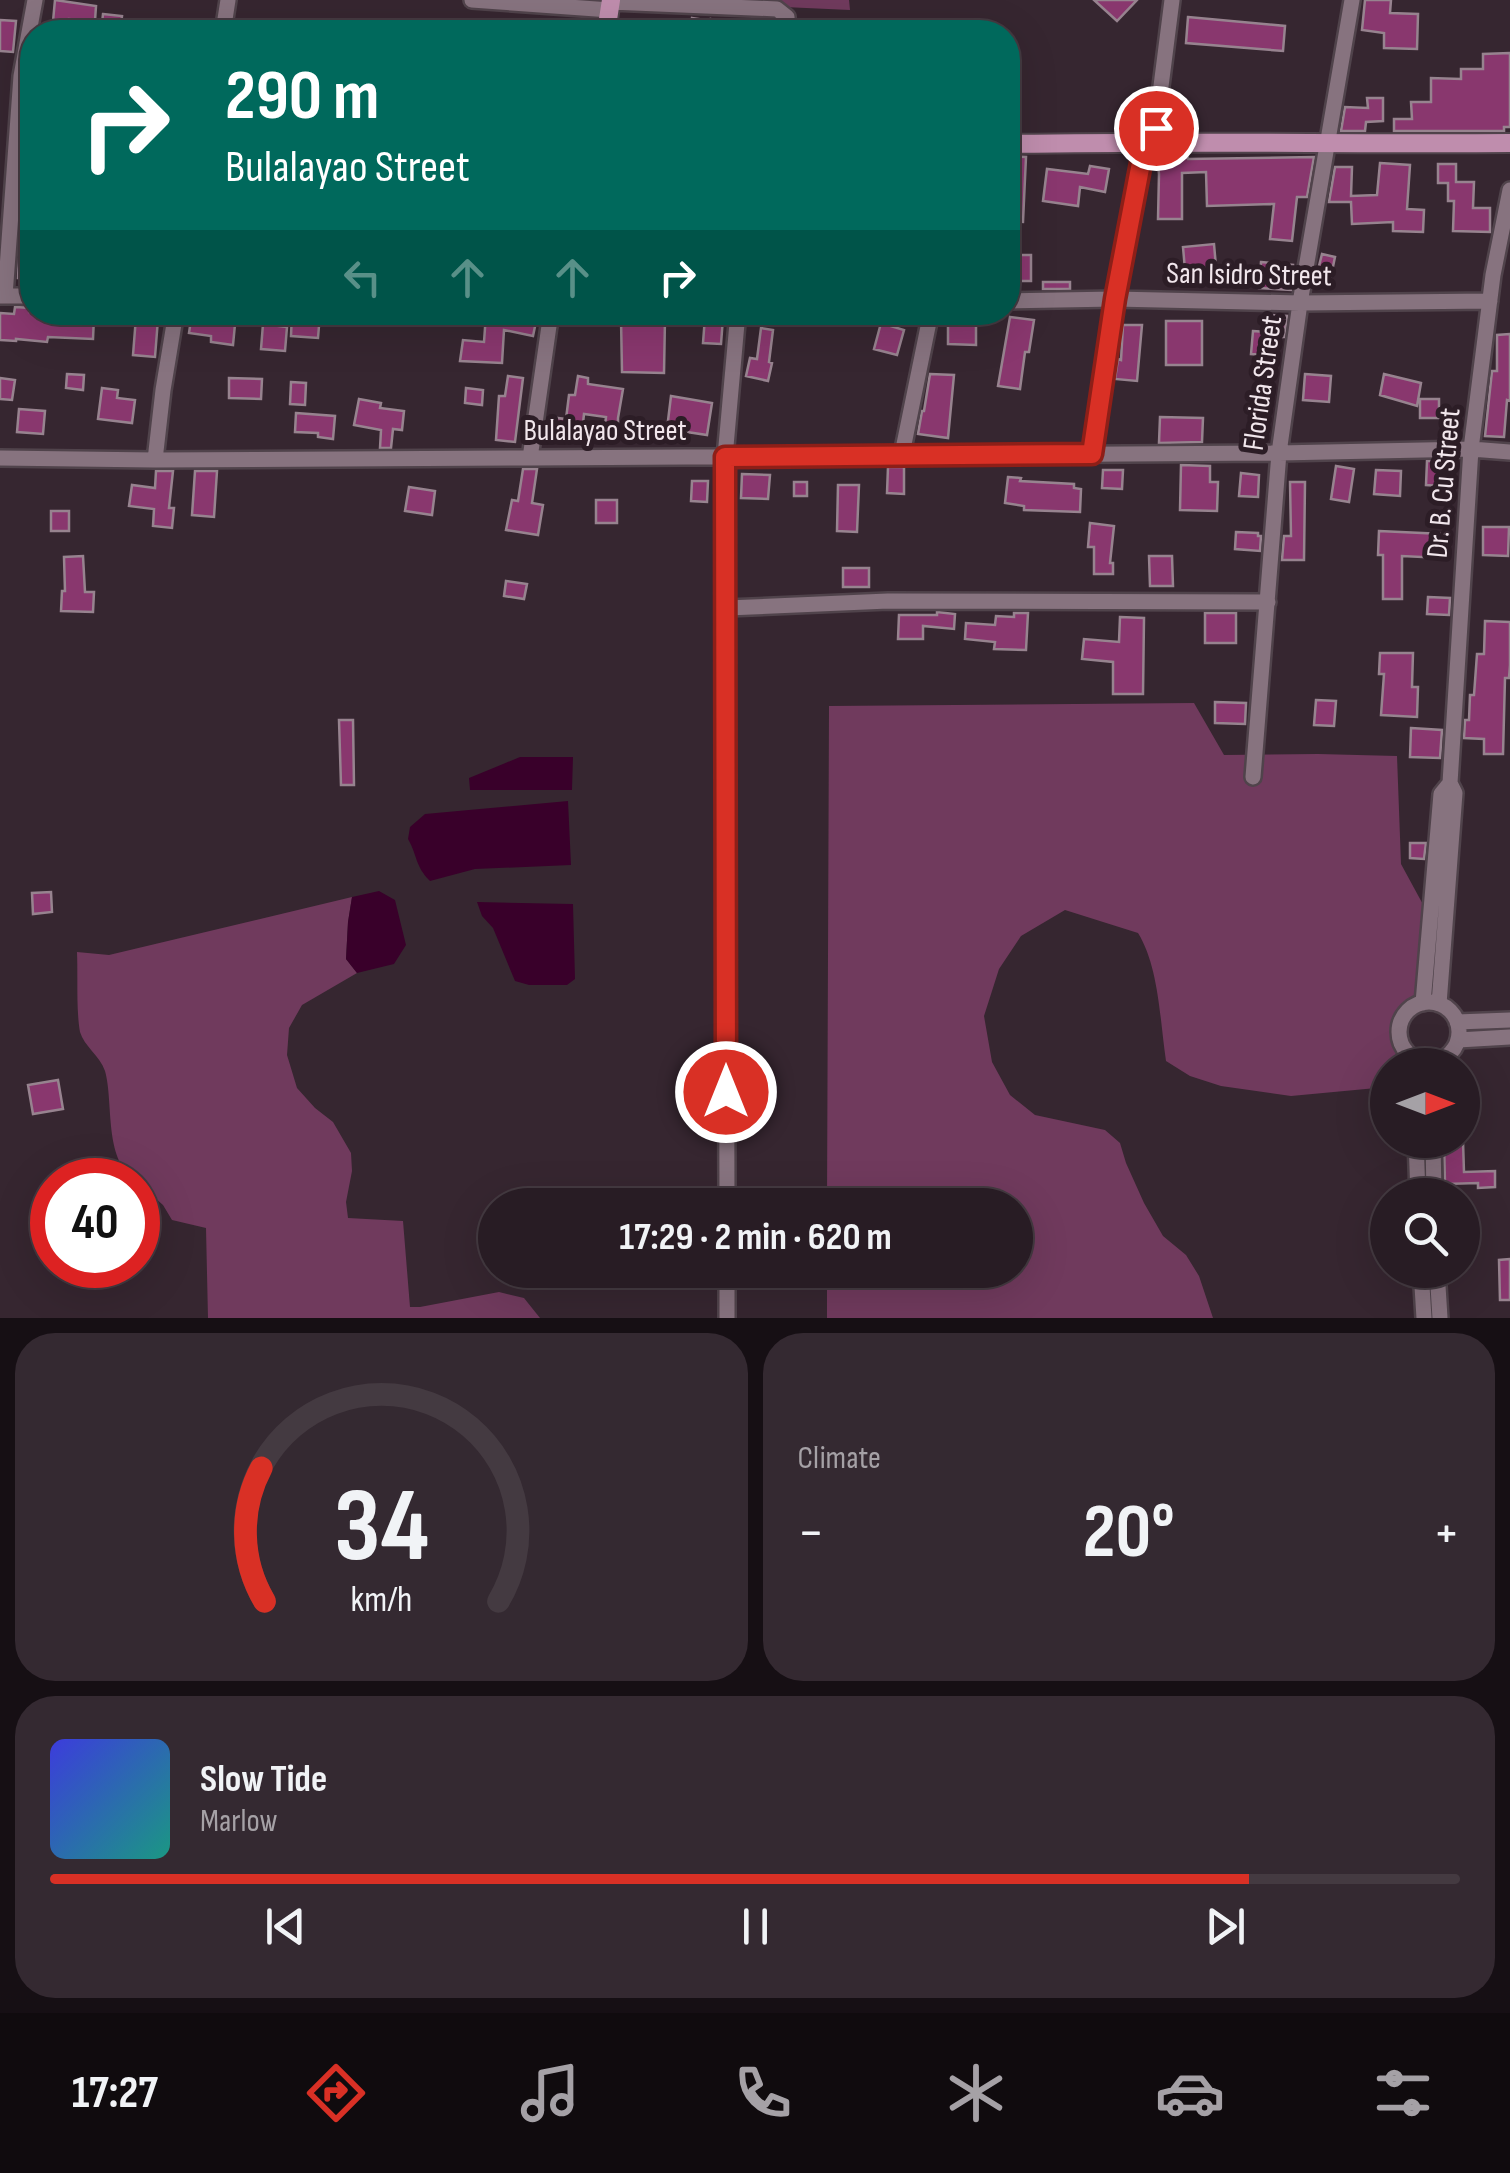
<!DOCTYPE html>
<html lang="en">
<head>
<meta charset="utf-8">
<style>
	:root { --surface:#281c24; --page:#342931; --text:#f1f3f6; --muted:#a5a1a6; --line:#443a41; --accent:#d93025 }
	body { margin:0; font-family:"Sofia Sans Condensed",sans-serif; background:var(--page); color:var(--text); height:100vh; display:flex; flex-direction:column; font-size:38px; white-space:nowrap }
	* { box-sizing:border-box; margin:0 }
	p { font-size:32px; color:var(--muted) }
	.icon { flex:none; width:55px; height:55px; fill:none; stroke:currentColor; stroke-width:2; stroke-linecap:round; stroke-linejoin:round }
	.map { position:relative; height:1318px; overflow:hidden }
	.sheet { display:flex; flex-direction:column; gap:15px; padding:15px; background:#160f14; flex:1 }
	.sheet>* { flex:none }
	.hud { position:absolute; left:20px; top:20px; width:1000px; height:305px; border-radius:40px; box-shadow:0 10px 40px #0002,0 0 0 2px var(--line); background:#00695c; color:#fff; overflow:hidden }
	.needle { width:65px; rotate:90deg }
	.controls { position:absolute; left:1370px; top:1048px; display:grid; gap:20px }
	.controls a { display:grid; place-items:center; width:110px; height:110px; border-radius:50%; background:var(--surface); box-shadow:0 10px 40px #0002,0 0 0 2px var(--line); font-size:50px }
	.speed { position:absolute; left:30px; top:1158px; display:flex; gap:20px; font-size:50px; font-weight:700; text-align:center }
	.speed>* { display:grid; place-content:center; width:130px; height:130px; border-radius:50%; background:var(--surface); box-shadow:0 10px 40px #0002,0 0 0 2px var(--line); line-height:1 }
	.speed .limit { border:15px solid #d22; background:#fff; color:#111 }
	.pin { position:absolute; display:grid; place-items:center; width:85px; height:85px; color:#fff; margin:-42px; border:5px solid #fff; border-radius:50%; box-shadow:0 2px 10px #0007 }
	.me { position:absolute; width:110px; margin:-55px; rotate:0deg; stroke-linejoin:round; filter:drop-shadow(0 0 8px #0008) }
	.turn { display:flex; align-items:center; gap:35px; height:210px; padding:0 40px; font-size:45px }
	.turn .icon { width:130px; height:130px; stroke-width:2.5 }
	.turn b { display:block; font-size:70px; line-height:85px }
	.lanes { display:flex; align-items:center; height:95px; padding:0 40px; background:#0003; justify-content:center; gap:50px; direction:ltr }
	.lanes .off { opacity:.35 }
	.big { font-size:75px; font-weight:700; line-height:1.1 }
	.sheet .card { flex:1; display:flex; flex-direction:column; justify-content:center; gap:15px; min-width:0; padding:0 35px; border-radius:40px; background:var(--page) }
	.sheet .dial { align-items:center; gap:0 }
	.dial svg { height:260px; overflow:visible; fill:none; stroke:var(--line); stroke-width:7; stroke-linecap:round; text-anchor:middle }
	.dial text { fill:var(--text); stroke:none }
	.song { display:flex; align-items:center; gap:30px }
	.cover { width:120px; height:120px; border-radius:15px; background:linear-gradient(135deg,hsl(240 70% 55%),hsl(170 70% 35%)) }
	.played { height:10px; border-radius:5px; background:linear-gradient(90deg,var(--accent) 85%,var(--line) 85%) }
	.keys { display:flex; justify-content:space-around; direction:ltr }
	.heat { display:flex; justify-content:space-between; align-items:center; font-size:55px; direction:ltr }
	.sheet .tiles { flex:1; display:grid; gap:15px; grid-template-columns:1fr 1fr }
	.card:last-child { grid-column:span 2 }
	.trip { position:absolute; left:478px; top:1188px; width:555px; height:100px; border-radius:50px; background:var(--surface); box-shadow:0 10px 40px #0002,0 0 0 2px var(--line); font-weight:700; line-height:100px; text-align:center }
	.tabs { display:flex; height:160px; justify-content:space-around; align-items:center; background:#100b0e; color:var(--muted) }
	.tabs .icon { width:70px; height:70px }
	.tabs .on { color:var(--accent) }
	.tabs b { font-size:45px; color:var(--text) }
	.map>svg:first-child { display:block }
</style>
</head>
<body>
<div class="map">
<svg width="1510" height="1318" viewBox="0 0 1510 1318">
	<rect width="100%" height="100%" fill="#362630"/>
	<!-- green -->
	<path fill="#703a5d" d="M628,0H849L850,10Z
		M1194,703L1224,755L1318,754L1397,756L1401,864L1426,910L1416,1005C1389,1023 1395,1055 1427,1063L1425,1065H1388L1387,1087L1291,1096L1221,1086L1190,1076L1166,1061C1160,1021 1159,967 1138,933L1065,910L1021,936L999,969L984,1016L992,1062L1010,1095L1035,1115L1105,1130L1120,1143L1126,1163L1144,1203L1163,1236L1186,1255L1199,1276L1213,1318H827V1270H1015V1205H827L829,706Z
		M352,897L348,922L346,959L357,973L302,1005L289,1028L287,1055L297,1088L315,1108L333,1122L351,1153L352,1171L346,1202L348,1218L403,1221L410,1307H420L499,1292L524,1298L540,1318H208L206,1228L172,1220L163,1205L138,1183V1180C103,1165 114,1102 105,1071C100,1056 84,1046 80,1032C76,1010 78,976 77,952L109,955Z"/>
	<!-- water -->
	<path fill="#39002a" d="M520,757H573L572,790H470L469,778Z
		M568,801L571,865L475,869L430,881C415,866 418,857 408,839L410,827L425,814Z
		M379,891L395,900L406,945L394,964L357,973L346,959L348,922L352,897Z
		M477,902L573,904L575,979L567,985H529L515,981L493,928L482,916Z"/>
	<!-- building -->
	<path fill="#89376e" stroke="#97838f" stroke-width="2.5" d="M55,0L96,6L95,21L69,19L68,32H52Z
		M1094,0H1137L1117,21Z
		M1365,0H1391L1390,13L1418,14L1417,49L1384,48V33L1362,30Z
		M103,14L122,16L120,32H101Z
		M1188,17L1285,26L1283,51L1186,43Z
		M692,18L711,21V19L741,26L740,32H690Z
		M0,20L16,21L13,52L0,51Z
		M1510,53V127H1504V131H1394V119H1412L1411,102H1431V78L1461,79V69H1483V54Z
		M1367,98H1383V121L1366,122L1365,131H1341L1345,107L1368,108Z
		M1157,155H1187L1188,159L1314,157L1307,197H1297L1292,241L1270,239L1274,204L1207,206L1206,172L1182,173V219H1158L1159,174Z
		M1008,156L1026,157L1023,222L1008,221Z
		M1380,163L1410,165L1407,209L1424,210L1423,232L1393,231V222L1352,224L1351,202H1329L1335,167H1352L1351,196L1377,195Z
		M1438,164H1456V182H1474L1473,208H1490V232L1453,231L1454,201H1448V183H1438Z
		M1090,166L1109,169L1105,192L1080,187L1078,206L1043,201L1047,169L1088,174Z
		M1214,244L1217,278L1186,281L1183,247Z
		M1322,254L1335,257L1330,281L1316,278Z
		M1009,255H1031V281H1009Z
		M19,259H32V278H18Z
		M1261,262L1293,265L1291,290L1259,288Z
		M1043,282H1070V289H1043Z
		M15,307L31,308L30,312H71V315L94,317L93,339L48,337L47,342L16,339V341L0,340V313L14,314Z
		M214,312L236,314L233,345L211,342V336L189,333L192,313L214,316Z
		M292,312L320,314L318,338L291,336Z
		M486,314L525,316L526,314L537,317L533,336L504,330L502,363L460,361L463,340L484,342Z
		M948,315L976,316V345L948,344Z
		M1270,315L1287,316L1284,337H1270Z
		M136,317L158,319L155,357L133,355Z
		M705,317L723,318L721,344L703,343Z
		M1010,317L1034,320L1029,352H1025L1020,389L998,386Z
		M621,319H665L664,373L622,372Z
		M1166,321H1202V365H1166Z
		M881,323L904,330L897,355L874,349Z
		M263,324L287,327L285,351L261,349Z
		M1123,325H1142L1137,381L1115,379L1118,359L1121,360Z
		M761,328L773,330L769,362L772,363L768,381L746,376L750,358L757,359Z
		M1253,331L1266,332L1264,355L1251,354Z
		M1510,334V401L1507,400L1504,437L1485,436L1492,371H1497V335Z
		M67,374L84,375L83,390L66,388Z
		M930,374L954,375L948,438L918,434L922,411H924Z
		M1305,374L1331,376L1329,402L1303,400Z
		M1384,374L1421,383L1417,406L1380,395Z
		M508,376L523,378L515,442L496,440L499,396H505Z
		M578,376L588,378V384L623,389L618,418V435L604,434L606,417L584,414L581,441L546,437L549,417L566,419L569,395H575Z
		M0,378L15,380L12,400L0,399Z
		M229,378L262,379L261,399L229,398Z
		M291,382L306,383L305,405L290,404Z
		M102,388L118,390L117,398L135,400L132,423L98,419Z
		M466,388L483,390L482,405L465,403Z
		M671,396L712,403L707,435L667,429Z
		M359,399L381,403L380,408L404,411L402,430L393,429L391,448H380L381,430L354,425Z
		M1420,399H1439V418H1420Z
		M19,409L45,411L43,434L17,432Z
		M296,413L335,416L333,439L318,437V433L295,432Z
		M1160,417L1203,418L1202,442L1159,443Z
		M1427,461H1442L1441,486L1426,485Z
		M1181,465L1210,466V482H1218L1217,511L1180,510Z
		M1336,466L1354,469L1349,502L1331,499Z
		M888,467H904V494L887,493Z
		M523,469H537L532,503L543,505L538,535L506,530L512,500L518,501Z
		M1103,470H1123L1122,489L1102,488Z
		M1376,470L1401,471L1400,496L1374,494Z
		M156,471H173L169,508H174L172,528L153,526L154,509L129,506L132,485L155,488Z
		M195,471H217L214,517L192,515Z
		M1241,473L1259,475L1258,497L1239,496Z
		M742,474L770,475L768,499L741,498Z
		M1008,477L1021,478L1020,481L1074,484V488L1081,489L1080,512L1024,510V506L1005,503Z
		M692,481H708L707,502L691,501Z
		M794,482H807V496H794Z
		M1290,482H1305L1304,560H1282L1284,536H1291Z
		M838,485H859L857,532L837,531Z
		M409,487L435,491L432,515L405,511Z
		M596,500H617V523H596Z
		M51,511H69V531H51Z
		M1090,523L1114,526L1110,563H1113V574H1094V547H1088Z
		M1483,527H1509L1508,556L1483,555Z
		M1379,531L1443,534L1442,558L1402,556V599H1383V555H1378Z
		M1236,532L1258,533V536H1261L1260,551L1235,549Z
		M83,556L85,592H94L93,612L61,611L62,591H65L64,557Z
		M1149,556H1172L1173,586H1150Z
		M843,568H869V587H843Z
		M506,581L527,584L524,599L504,596Z
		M1428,597L1450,598L1449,615L1427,614Z
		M937,612L955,614L954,629L923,626V639H898L899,615H937Z
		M1014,613H1028L1026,650L994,649L995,642L965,639L966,623L995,625L996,616L1014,617Z
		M1205,613H1236V643H1205Z
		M1120,617L1144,618L1143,694H1113V662L1082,659L1084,639L1119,642Z
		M1485,621L1510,622V665L1509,678H1505L1503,754H1484V739L1464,738L1465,720H1469L1470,695H1474L1477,654H1484Z
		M1380,653H1413L1412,687H1418L1417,717L1381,715L1384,674H1379Z
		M1316,700L1336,701L1334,726L1314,725Z
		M1215,702L1246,703L1245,724L1215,723Z
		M339,720H353L354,785H341Z
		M1411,728L1442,730L1440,758L1410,757Z
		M1410,843H1426L1424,859L1410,858Z
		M51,892L52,912L33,914L32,893Z
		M58,1080L63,1109L33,1114L28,1085Z
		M1444,1141H1463L1464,1172L1495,1171V1187L1478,1188V1183L1445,1184Z
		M1510,1259V1300H1500L1499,1260Z"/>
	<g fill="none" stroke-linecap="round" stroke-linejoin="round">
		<defs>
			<path id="minor" d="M472,0L610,10
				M611,2L777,9L787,17L788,32
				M223,32L228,0
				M1154,141L1172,0
				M0,296H32
				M5,296L21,76L35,0
				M1008,301L1115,299L1300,303L1490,301
				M902,454L931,312
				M1093,454L1115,299L1145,142
				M0,458L155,460L530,458L1279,453L1471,449L1510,452
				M530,458L551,312
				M155,460L163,390L176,312
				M727,608L888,601L1268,602
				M1253,777L1279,453L1300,303L1352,0
				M1399 1032a30 30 0 1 1 60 0a30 30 0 1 1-60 0Z
				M1423,1003L1441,794L1450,783
				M1439,1004L1455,793L1450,783L1471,449L1493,275L1510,190
				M1457,1022L1510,1020
				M1458,1040L1510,1037
				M1416,1140L1418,1195
				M1433,1140L1434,1195
				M727,1205L725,457L738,312
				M727,1270V1318
				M1421,1270L1424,1318
				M1437,1270L1440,1318"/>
			<path id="major" d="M606,32L611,0
				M1008,144C1175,141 1342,144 1510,143"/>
		</defs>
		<!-- minor casing -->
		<use href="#minor" stroke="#50434b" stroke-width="20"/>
		<!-- major casing -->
		<use href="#major" stroke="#50434b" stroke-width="22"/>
		<!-- minor -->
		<use href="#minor" stroke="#87737f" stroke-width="15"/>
		<!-- major -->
		<use href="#major" stroke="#bf8dad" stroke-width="18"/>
	</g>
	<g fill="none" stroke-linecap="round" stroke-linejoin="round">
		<defs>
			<path id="route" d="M726,1092L725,457L1092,454L1115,299L1145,142H1154L1156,128"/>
		</defs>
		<!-- route casing -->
		<use href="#route" stroke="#8d1f18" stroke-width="25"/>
		<!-- route -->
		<use href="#route" stroke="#d93025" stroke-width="18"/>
	</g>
	<g text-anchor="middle" stroke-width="10" stroke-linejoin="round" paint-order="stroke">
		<!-- street labels -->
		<g font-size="30" fill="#f1e6ec" stroke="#2c1d26">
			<text transform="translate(1249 274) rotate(1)" y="10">San Isidro Street</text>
			<text transform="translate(1262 383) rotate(-82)" y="10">Florida Street</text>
			<text x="605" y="440">Bulalayao Street</text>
			<text transform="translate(1443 483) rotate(-85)" y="10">Dr. B. Cu Street</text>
		</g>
	</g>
</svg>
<div class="controls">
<a><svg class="needle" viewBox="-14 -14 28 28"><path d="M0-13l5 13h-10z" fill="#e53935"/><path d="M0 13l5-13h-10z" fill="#a5a1a6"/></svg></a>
<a><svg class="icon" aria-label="search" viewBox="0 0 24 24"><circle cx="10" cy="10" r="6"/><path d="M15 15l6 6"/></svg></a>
</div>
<div class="speed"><div class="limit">40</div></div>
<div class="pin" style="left:1156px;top:128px;background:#d93025"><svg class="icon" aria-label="arrive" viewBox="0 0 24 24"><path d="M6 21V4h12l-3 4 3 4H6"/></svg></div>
<svg class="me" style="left:726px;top:1092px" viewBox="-20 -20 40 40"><circle r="17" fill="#d93025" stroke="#fff" stroke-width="3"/><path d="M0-11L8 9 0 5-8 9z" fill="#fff"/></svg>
<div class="trip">17:29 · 2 min · 620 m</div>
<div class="hud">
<div class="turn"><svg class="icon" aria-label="right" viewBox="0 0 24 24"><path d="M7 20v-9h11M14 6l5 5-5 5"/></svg><div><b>290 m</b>Bulalayao Street</div></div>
<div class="lanes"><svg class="icon off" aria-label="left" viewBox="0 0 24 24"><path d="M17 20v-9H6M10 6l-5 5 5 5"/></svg><svg class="icon off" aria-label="ahead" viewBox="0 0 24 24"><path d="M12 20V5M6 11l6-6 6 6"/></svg><svg class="icon off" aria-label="ahead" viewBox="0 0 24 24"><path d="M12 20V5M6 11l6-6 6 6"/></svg><svg class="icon" aria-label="right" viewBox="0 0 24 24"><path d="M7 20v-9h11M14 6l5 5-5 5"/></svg></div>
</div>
</div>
<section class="sheet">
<div class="tiles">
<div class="card dial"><svg viewBox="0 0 100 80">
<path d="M14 69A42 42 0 1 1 86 69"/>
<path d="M14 69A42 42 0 0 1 13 28" stroke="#d93025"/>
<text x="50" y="56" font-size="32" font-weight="700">34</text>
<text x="50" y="72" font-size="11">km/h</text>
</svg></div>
<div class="card"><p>Climate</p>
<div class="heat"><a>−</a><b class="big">20°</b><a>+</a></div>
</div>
<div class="card">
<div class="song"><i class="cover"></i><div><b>Slow Tide</b><p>Marlow</p></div></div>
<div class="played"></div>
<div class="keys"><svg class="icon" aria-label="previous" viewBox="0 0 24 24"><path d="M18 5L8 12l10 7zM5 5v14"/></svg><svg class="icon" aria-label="pause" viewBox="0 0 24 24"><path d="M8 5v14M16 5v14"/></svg><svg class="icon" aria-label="next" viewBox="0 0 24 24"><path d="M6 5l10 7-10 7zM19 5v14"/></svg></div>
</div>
</div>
</section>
<nav class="tabs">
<b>17:27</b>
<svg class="icon on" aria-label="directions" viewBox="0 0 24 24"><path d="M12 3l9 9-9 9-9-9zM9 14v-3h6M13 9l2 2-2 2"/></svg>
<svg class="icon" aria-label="music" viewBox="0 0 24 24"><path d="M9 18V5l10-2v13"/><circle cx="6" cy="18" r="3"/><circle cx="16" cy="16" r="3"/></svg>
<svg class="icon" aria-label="phone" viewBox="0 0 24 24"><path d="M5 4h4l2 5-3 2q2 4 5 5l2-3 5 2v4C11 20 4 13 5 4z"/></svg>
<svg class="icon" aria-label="climate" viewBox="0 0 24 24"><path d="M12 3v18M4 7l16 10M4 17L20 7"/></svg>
<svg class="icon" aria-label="car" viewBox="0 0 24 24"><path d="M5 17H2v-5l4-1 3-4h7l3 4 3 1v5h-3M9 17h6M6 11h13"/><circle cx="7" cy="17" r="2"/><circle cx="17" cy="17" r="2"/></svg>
<svg class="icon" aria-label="filters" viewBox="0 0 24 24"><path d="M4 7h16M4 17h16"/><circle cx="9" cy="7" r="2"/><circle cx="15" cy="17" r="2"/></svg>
</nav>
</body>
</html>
